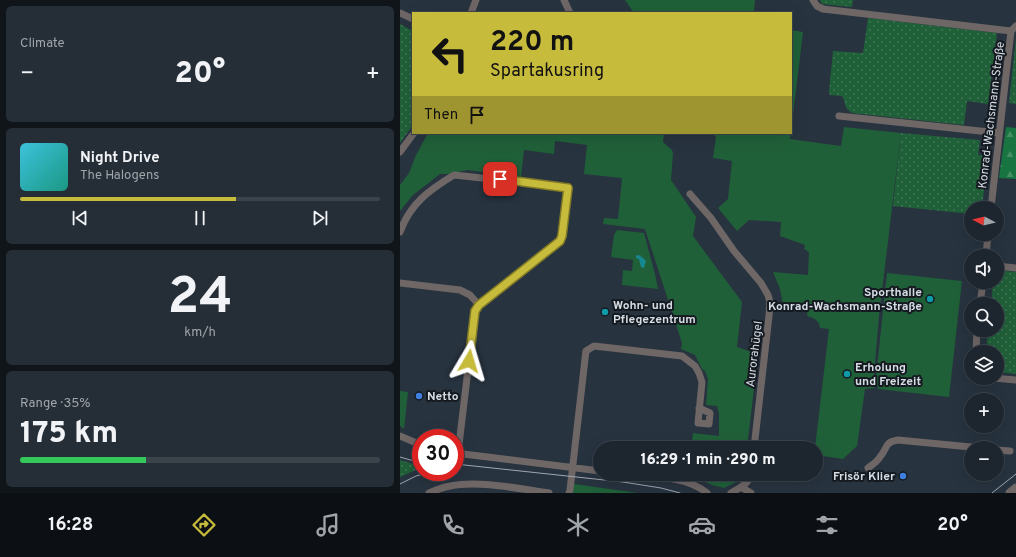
<!DOCTYPE html>
<html lang="en">
<head>
<meta charset="utf-8">
<style>
	:root { --surface:#1d262f; --page:#252e37; --text:#f1f3f6; --muted:#a0a5aa; --line:#3b434b; --accent:#c7bb3c }
	body { margin:0; font-family:Overpass,sans-serif; background:var(--page); color:var(--text); height:100vh; display:flex; flex-direction:column; font-size:15px; white-space:nowrap }
	* { box-sizing:border-box; margin:0 }
	p { font-size:13px; color:var(--muted) }
	.icon { flex:none; width:22px; height:22px; fill:none; stroke:currentColor; stroke-width:2; stroke-linecap:round; stroke-linejoin:round }
	.map { position:relative; flex:1; overflow:hidden }
	.details { display:flex; flex-direction:column; gap:6px; padding:6px; background:#10151a; width:400px }
	.details>* { flex:none }
	.top-card { position:absolute; left:12px; top:12px; width:380px; height:122px; border-radius:0px; box-shadow:0 4px 16px #0002,0 0 0 1px var(--line); background:#c7bb3c; color:#111; overflow:hidden }
	.needle { width:26px; rotate:277deg }
	.fabs { position:absolute; left:564px; top:201px; display:grid; gap:8px }
	.fabs a { display:grid; place-items:center; width:40px; height:40px; border-radius:50%; background:var(--surface); box-shadow:0 4px 16px #0002,0 0 0 1px var(--line); font-size:20px }
	.speed { position:absolute; left:12px; top:429px; display:flex; gap:8px; font-size:20px; font-weight:700; text-align:center }
	.speed>* { display:grid; place-content:center; width:52px; height:52px; border-radius:50%; background:var(--surface); box-shadow:0 4px 16px #0002,0 0 0 1px var(--line); line-height:1 }
	.speed .limit { border:6px solid #d22; background:#fff; color:#111 }
	.pin { position:absolute; display:grid; place-items:center; width:34px; height:34px; color:#fff; margin:-17px; border-radius:8px; box-shadow:0 2px 6px #0006 }
	.me { position:absolute; width:44px; margin:-22px; rotate:7deg; stroke-linejoin:round; filter:drop-shadow(0 0 3px #0008) }
	.turn { display:flex; align-items:center; gap:14px; height:84px; padding:0 12px; font-size:18px }
	.turn .icon { width:52px; height:52px; stroke-width:2.5 }
	.turn b { display:block; font-size:28px; line-height:34px }
	.then { display:flex; align-items:center; height:38px; padding:0 12px; background:#0003; gap:8px; font-size:15px }
	.big { font-size:30px; font-weight:800; line-height:1.1 }
	.details .card { flex:1; display:flex; flex-direction:column; justify-content:center; gap:6px; min-width:0; padding:0 14px; border-radius:6px; background:var(--page) }
	.details .dial { align-items:center; gap:0 }
	.dial b { font-size:52px; line-height:1 }
	.song { display:flex; align-items:center; gap:12px }
	.cover { width:48px; height:48px; border-radius:6px; background:linear-gradient(135deg,hsl(190 70% 55%),hsl(170 70% 35%)) }
	.played { height:4px; border-radius:2px; background:linear-gradient(90deg,var(--accent) 60%,var(--line) 60%) }
	.keys { display:flex; justify-content:space-around; direction:ltr }
	.heat { display:flex; justify-content:space-between; align-items:center; font-size:22px; direction:ltr }
	.charge { height:6px; border-radius:3px; background:linear-gradient(90deg,#34c759 35%,var(--line) 0) }
	.trip { position:absolute; left:193px; top:441px; width:230px; height:40px; border-radius:20px; background:var(--surface); box-shadow:0 4px 16px #0002,0 0 0 1px var(--line); font-weight:800; line-height:40px; text-align:center }
	.tabs { display:flex; height:64px; justify-content:space-around; align-items:center; background:#0c0f13; color:var(--muted) }
	.tabs .icon { width:28px; height:28px }
	.tabs .on { color:var(--accent) }
	.tabs b { font-size:18px; color:var(--text) }
	main { display:flex; flex:1; min-height:0 }
	.map>svg:first-child { display:block }
</style>
</head>
<body>
<main>
<section class="details">
<div class="card"><p>Climate</p>
<div class="heat"><a>−</a><b class="big">20°</b><a>+</a></div>
</div>
<div class="card">
<div class="song"><i class="cover"></i><div><b>Night Drive</b><p>The Halogens</p></div></div>
<div class="played"></div>
<div class="keys"><svg class="icon" aria-label="previous" viewBox="0 0 24 24"><path d="M18 5L8 12l10 7zM5 5v14"/></svg><svg class="icon" aria-label="pause" viewBox="0 0 24 24"><path d="M8 5v14M16 5v14"/></svg><svg class="icon" aria-label="next" viewBox="0 0 24 24"><path d="M6 5l10 7-10 7zM19 5v14"/></svg></div>
</div>
<div class="card dial"><b>24</b><p>km/h</p></div>
<div class="card"><p>Range · 35%</p><b class="big">175 km</b><div class="charge"></div></div>
</section>
<div class="map">
<svg width="616" height="493" viewBox="0 0 616 493">
	<defs>
		<pattern id="grass-dots" width="8" height="8" patternUnits="userSpaceOnUse"><rect width="8" height="8" fill="#206039"/><path d="M2 2h.1M6 6h.1" fill="none" stroke="#407656" stroke-width="1.8" stroke-linecap="round"/></pattern>
		<pattern id="forest-firs" width="22" height="20" patternUnits="userSpaceOnUse"><rect width="22" height="20" fill="#187441"/><path d="M5 1l3.5 6h-7zM16 11l3.5 6h-7z" fill="#448e65"/></pattern>
		<pattern id="water-ripples" width="26" height="14" patternUnits="userSpaceOnUse"><rect width="26" height="14" fill="#15898f"/><path d="M2 4q2-2 4 0t4 0M15 11q2-2 4 0t4 0" fill="none" stroke="#247075"/></pattern>
	</defs>
	<rect width="100%" height="100%" fill="#27333f"/>
	<!-- grass -->
	<path fill="url(#grass-dots)" d="M420,0H453L452,7L422,4Z
		M468,18L597,33L588,104L567,101L564,125L452,113C442,106 447,104 442,96L430,95L429,92L433,51L463,53Z
		M0,24L13,31V125L0,143Z
		M616,38V104L609,103Z
		M501,133L580,140L578,155L588,156L582,208H571V214L493,206Z
		M597,270L616,272V374L597,372V352H586L588,330H597V304H591L593,282H597Z
		M0,460L20,466V468L0,477Z"/>
	<!-- forest -->
	<path fill="url(#forest-firs)" d="M606,127L616,128V179L599,178Z"/>
	<!-- park -->
	<path fill="#206039" d="M225,0H355L354,13H234Z
		M391,30L403,32L391,132Z
		M444,127L501,133L479,316L474,375L475,388L465,389L457,446L443,459L416,455L415,448L429,329L420,328C419,320 414,318 407,316L408,308L383,305L380,289L373,272L408,275L409,252L404,249L405,245L380,236L381,222L349,220L337,231L318,208L328,199L332,161L313,158L316,137L312,133H391L390,139L441,146Z
		M28,133H264L263,142L272,150L273,153L271,180L296,217L293,236L342,302L337,347L358,354L347,448H291L293,433L319,436V413L317,406L306,405L308,379L305,371L302,369L295,355L281,349L282,343L245,229L203,224L204,218L218,219L222,178L184,174L187,145L155,141L154,154L124,150L121,177L67,170L48,174H40L13,195L0,211V185L9,173L16,155Z
		M217,230L244,233L255,274L258,289L222,285L223,270L232,271L233,260L211,257L214,235Z
		M487,273L562,281L549,397L478,389L476,377Z
		M0,391L8,392L4,429L0,426Z
		M288,474H344L338,481L324,488L312,485Z
		M174,484L238,493H173Z"/>
	<!-- water -->
	<path fill="url(#water-ripples)" d="M236,255H240L246,261L244,268L241,267L239,259L236,258Z"/>
	<g fill="none" stroke-linecap="round" stroke-linejoin="round">
		<!-- minor -->
		<path stroke="#6f6666" stroke-width="7" d="M164,0L170,13
			M413,0L417,6L423,9L611,31
			M0,13L13,19
			M71,13L76,0
			M439,116L599,133
			M0,152L14,133
			M290,194L311,218L334,251L361,283L368,295L370,302L369,316L354,448
			M591,208L611,31L616,26
			M0,232C10,204 29,190 54,175L168,187L162,236L160,241L79,305L75,311L58,453
			M586,256L588,234
			M597,266L616,268
			M0,283L60,290L70,295L79,305
			M580,304L583,282
			M576,352L577,330
			M593,378L616,380
			M0,436L21,445
			M597,450L610,451
			M55,453L200,471
			M468,468C472,465 477,462 480,457C488,448 484,442 498,440L581,448
			M227,474C252,477 287,476 307,493
			M341,487L351,493
			M29,493C36,490 43,487 50,486C79,480 120,489 149,493
			M169,493L170,490L185,359L186,351L194,346L282,356L295,366L299,373L302,382L298,423L309,424L310,413L299,408
			M331,493C339,488 349,484 351,474"/>
		<!-- tertiary -->
		<path stroke="#6f6666" stroke-width="9" d="M610,493L616,488"/>
		<!-- tram -->
		<path stroke="#9fa7b1" stroke-width="1" d="M0,457L21,463
			M55,464L223,482L261,488L280,493
			M0,484L16,476L30,472
			M592,493L616,474"/>
	</g>
	<g fill="none" stroke-linecap="round" stroke-linejoin="round">
		<defs>
			<path id="route" d="M69,361L75,311L79,305L160,241L162,236L168,188L100,179"/>
		</defs>
		<!-- route casing -->
		<use href="#route" stroke="#817a27" stroke-width="10"/>
		<!-- route -->
		<use href="#route" stroke="#c7bb3c" stroke-width="7"/>
	</g>
	<!-- markers -->
	<g fill="#0f9aa8" stroke="#151a20" stroke-width="1.5">
		<circle cx="530" cy="299" r="4"/>
		<circle cx="205" cy="312" r="4"/>
		<circle cx="447" cy="374" r="4"/>
	</g>
	<g fill="#3f7fe0" stroke="#151a20" stroke-width="1.5">
		<circle cx="19" cy="396" r="4"/>
		<circle cx="503" cy="476" r="4"/>
	</g>
	<g text-anchor="middle" stroke-width="4" stroke-linejoin="round" paint-order="stroke">
		<!-- street labels -->
		<g font-size="12" fill="#d5dce4" stroke="#151a20">
			<text transform="translate(591 115) rotate(-83)" y="4">Konrad-Wachsmann-Straße</text>
			<text transform="translate(354 354) rotate(-83)" y="4">Aurorahügel</text>
		</g>
		<!-- poi labels -->
		<g font-size="12" font-weight="bold" fill="#d5dce4" stroke="#151a20" text-anchor="start">
			<text x="522" y="296" text-anchor="end">Sporthalle<tspan x="522" dy="14">Konrad-Wachsmann-Straße</tspan></text>
			<text x="213" y="309">Wohn- und<tspan x="213" dy="14">Pflegezentrum</tspan></text>
			<text x="455" y="371">Erholung<tspan x="455" dy="14">und Freizeit</tspan></text>
			<text x="27" y="400">Netto</text>
			<text x="495" y="480" text-anchor="end">Frisör Klier</text>
		</g>
	</g>
</svg>
<div class="fabs">
<a><svg class="needle" viewBox="-14 -14 28 28"><path d="M0-13l5 13h-10z" fill="#e53935"/><path d="M0 13l5-13h-10z" fill="#a0a5aa"/></svg></a>
<a><svg class="icon" aria-label="sound" viewBox="0 0 24 24"><path d="M4 9h4l5-4v14l-5-4H4zM17 9q2 3 0 6"/></svg></a>
<a><svg class="icon" aria-label="search" viewBox="0 0 24 24"><circle cx="10" cy="10" r="6"/><path d="M15 15l6 6"/></svg></a>
<a><svg class="icon" aria-label="layers" viewBox="0 0 24 24"><path d="M12 4l9 5-9 5-9-5zM3 14l9 5 9-5"/></svg></a>
<a>+</a>
<a>−</a>
</div>
<div class="speed"><div class="limit">30</div></div>
<div class="pin" style="left:100px;top:179px;background:#d93025"><svg class="icon" aria-label="arrive" viewBox="0 0 24 24"><path d="M6 21V4h12l-3 4 3 4H6"/></svg></div>
<svg class="me" style="left:69px;top:361px" viewBox="-20 -20 40 40"><path d="M0-17L14 15 0 8-14 15z" fill="#c7bb3c" stroke="#fff" stroke-width="4"/></svg>
<div class="trip">16:29 · 1 min · 290 m</div>
<div class="top-card">
<div class="turn"><svg class="icon" aria-label="left" viewBox="0 0 24 24"><path d="M17 20v-9H6M10 6l-5 5 5 5"/></svg><div><b>220 m</b>Spartakusring</div></div>
<div class="then">Then<svg class="icon" aria-label="arrive" viewBox="0 0 24 24"><path d="M6 21V4h12l-3 4 3 4H6"/></svg></div>
</div>
</div>
</main>
<nav class="tabs">
<b>16:28</b>
<svg class="icon on" aria-label="directions" viewBox="0 0 24 24"><path d="M12 3l9 9-9 9-9-9zM9 14v-3h6M13 9l2 2-2 2"/></svg>
<svg class="icon" aria-label="music" viewBox="0 0 24 24"><path d="M9 18V5l10-2v13"/><circle cx="6" cy="18" r="3"/><circle cx="16" cy="16" r="3"/></svg>
<svg class="icon" aria-label="phone" viewBox="0 0 24 24"><path d="M5 4h4l2 5-3 2q2 4 5 5l2-3 5 2v4C11 20 4 13 5 4z"/></svg>
<svg class="icon" aria-label="climate" viewBox="0 0 24 24"><path d="M12 3v18M4 7l16 10M4 17L20 7"/></svg>
<svg class="icon" aria-label="car" viewBox="0 0 24 24"><path d="M5 17H2v-5l4-1 3-4h7l3 4 3 1v5h-3M9 17h6M6 11h13"/><circle cx="7" cy="17" r="2"/><circle cx="17" cy="17" r="2"/></svg>
<svg class="icon" aria-label="filters" viewBox="0 0 24 24"><path d="M4 7h16M4 17h16"/><circle cx="9" cy="7" r="2"/><circle cx="15" cy="17" r="2"/></svg>
<b>20°</b>
</nav>
</body>
</html>
